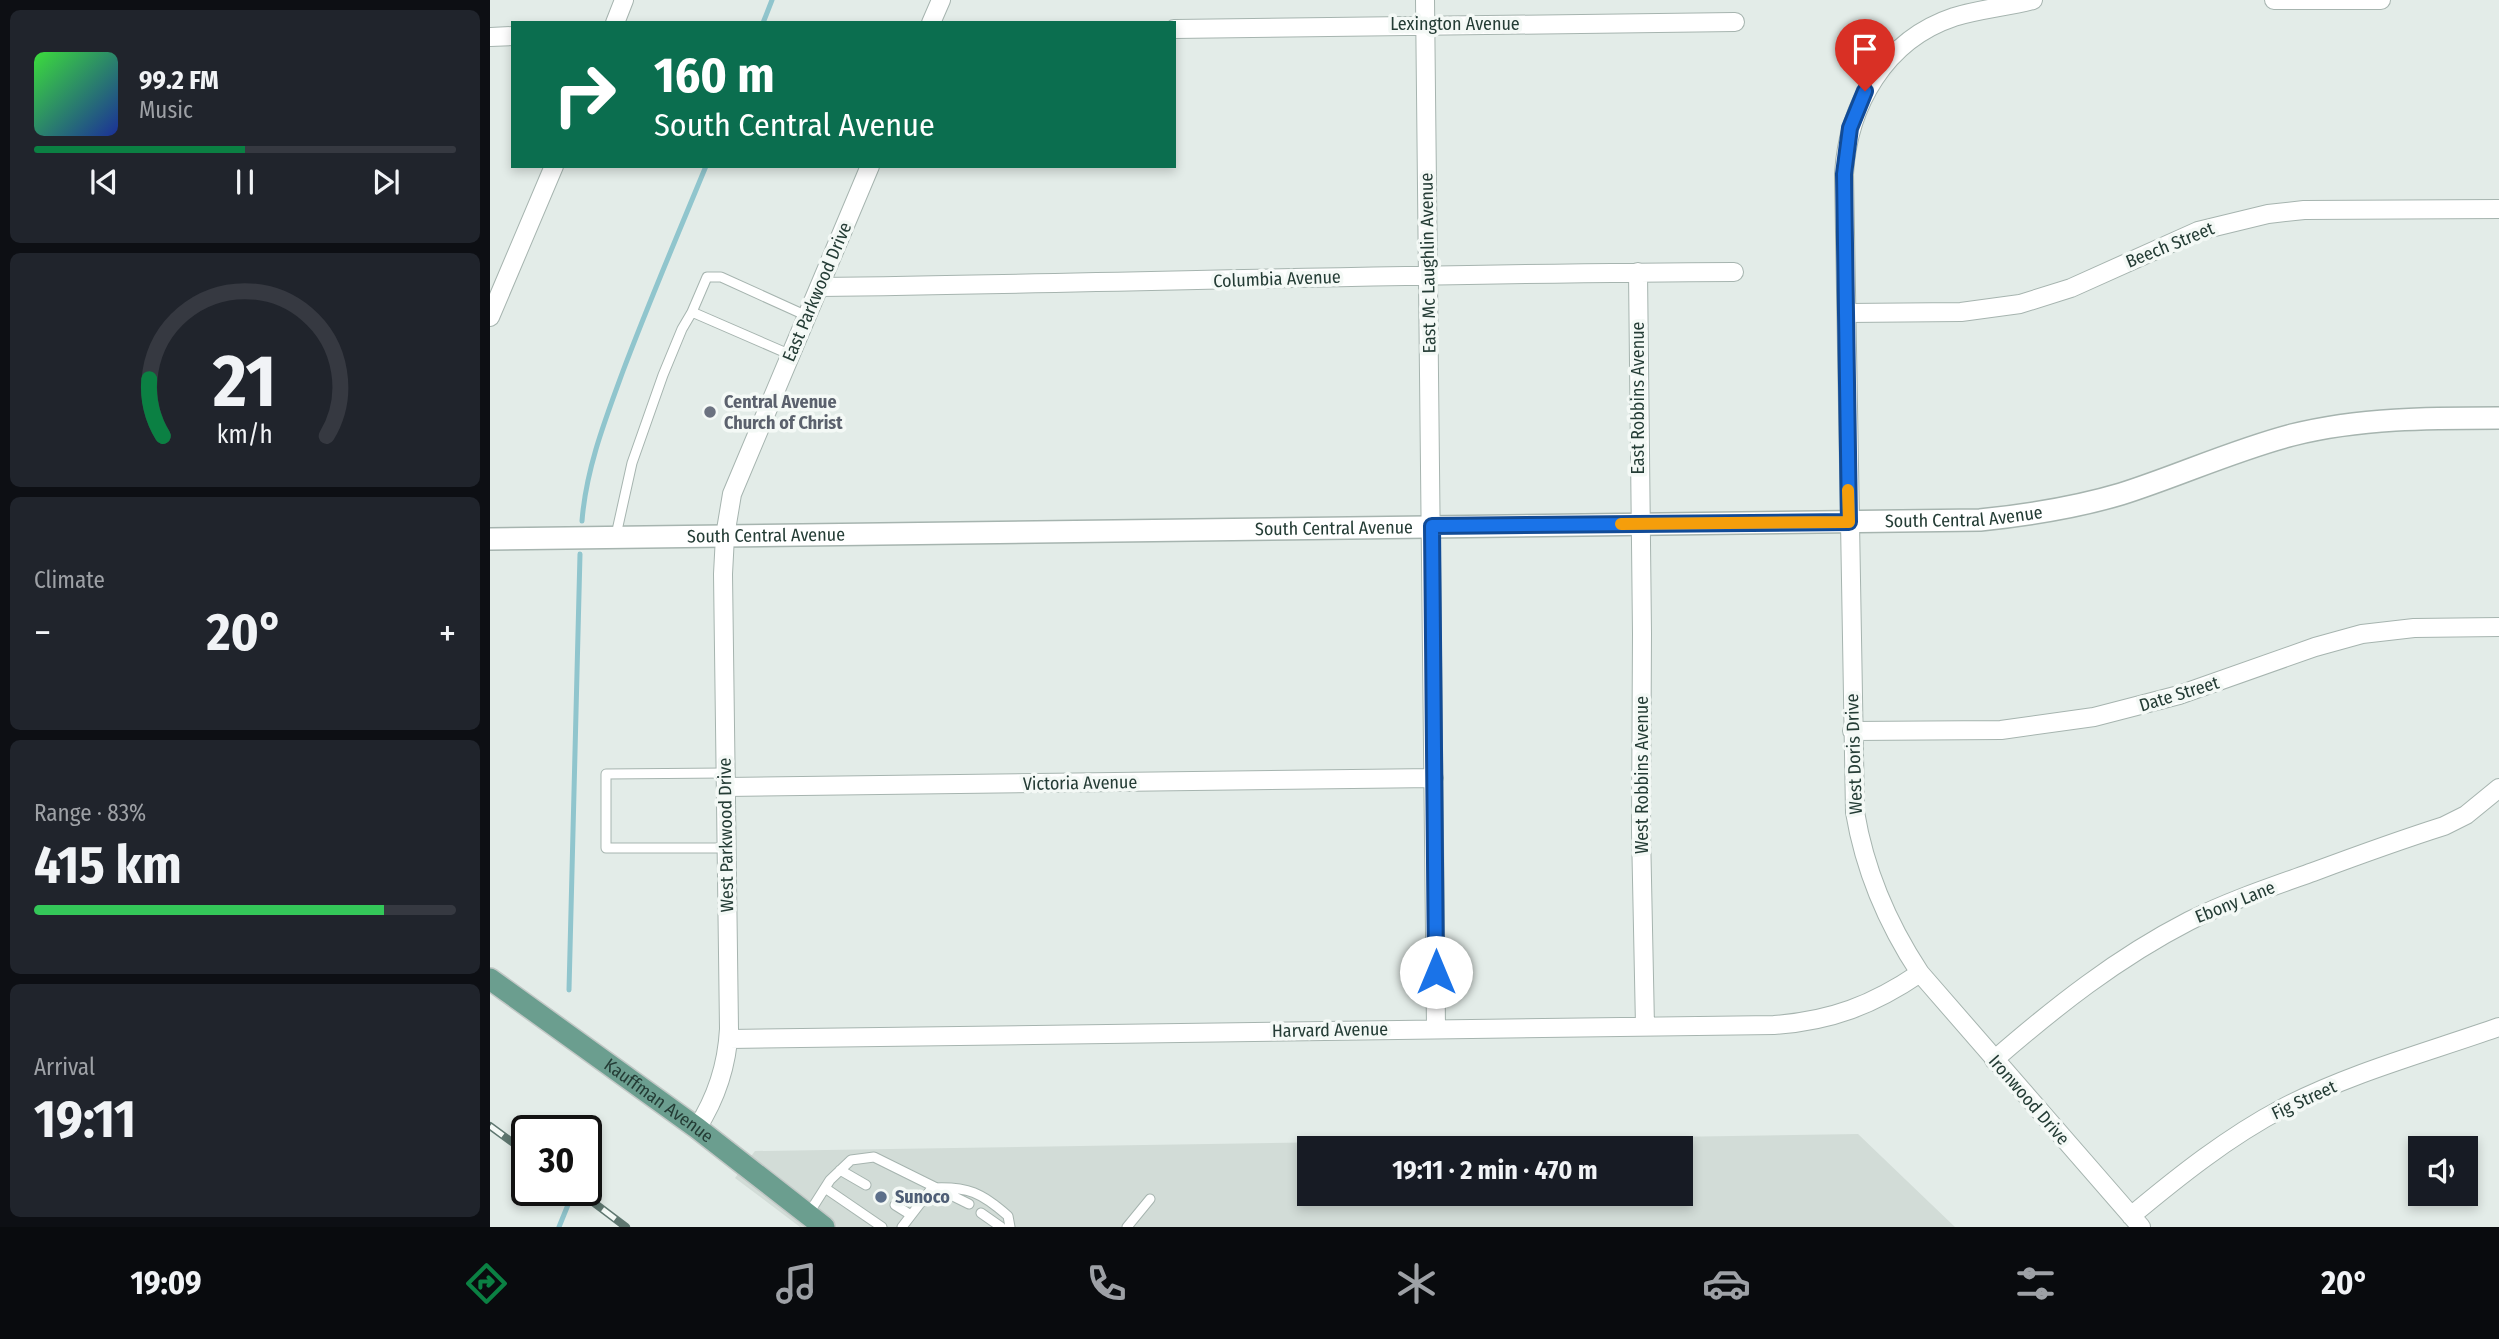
<!DOCTYPE html>
<html lang="en">
<head>
<meta charset="utf-8">
<style>
	:root { --surface:#171b24; --page:#20242c; --text:#f1f3f6; --muted:#9ea1a6; --line:#363941; --accent:#0b8043 }
	body { margin:0; font-family:"Fira Sans Condensed",sans-serif; background:var(--page); color:var(--text); height:100vh; display:flex; flex-direction:column; font-size:26px; white-space:nowrap }
	* { box-sizing:border-box; margin:0 }
	p { font-size:23px; color:var(--muted) }
	.icon { flex:none; width:38px; height:38px; fill:none; stroke:currentColor; stroke-width:2; stroke-linecap:round; stroke-linejoin:round }
	.map { position:relative; flex:1; overflow:hidden }
	.details { display:flex; flex-direction:column; gap:10px; padding:10px; background:#0d0f14; width:490px }
	.details>* { flex:none }
	.guide { position:absolute; left:21px; top:21px; width:665px; height:147px; border-radius:0px; box-shadow:0 4px 10px #0003; background:#0b6e4f; color:#fff; overflow:hidden }
	.buttons { position:absolute; left:1918px; top:1136px; display:grid; gap:14px }
	.buttons a { display:grid; place-items:center; width:70px; height:70px; border-radius:0px; background:var(--surface); box-shadow:0 4px 10px #0003; font-size:35px }
	.speed { position:absolute; left:21px; top:1115px; display:flex; gap:14px; font-size:35px; font-weight:700; text-align:center }
	.speed>* { display:grid; place-content:center; width:91px; height:91px; border-radius:50%; background:var(--surface); box-shadow:0 4px 10px #0003; line-height:1 }
	.speed .limit { border:4px solid #111; border-radius:10px; background:#fff; color:#111 }
	.pin { position:absolute; display:grid; place-items:center; width:60px; height:60px; color:#fff; margin:-72px -30px; border-radius:50% 50% 50% 0; rotate:-45deg; box-shadow:0 0 7px #0007 }
	.pin .icon { rotate:45deg }
	.me { position:absolute; width:77px; margin:-38px; rotate:0deg; stroke-linejoin:round; filter:drop-shadow(0 0 5px #0008) }
	.turn { display:flex; align-items:center; gap:24px; height:147px; padding:0 28px; font-size:32px }
	.turn .icon { width:91px; height:91px; stroke-width:2.5 }
	.turn b { display:block; font-size:49px; line-height:60px }
	.big { font-size:52px; font-weight:700; line-height:1.1 }
	.details .widget { flex:1; display:flex; flex-direction:column; justify-content:center; gap:10px; min-width:0; padding:0 24px; border-radius:10px; background:var(--page) }
	.details .dial { align-items:center; gap:0 }
	.dial svg { height:182px; overflow:visible; fill:none; stroke:var(--line); stroke-width:7; stroke-linecap:round; text-anchor:middle }
	.dial text { fill:var(--text); stroke:none }
	.song { display:flex; align-items:center; gap:21px }
	.cover { width:84px; height:84px; border-radius:10px; background:linear-gradient(135deg,hsl(120 70% 55%),hsl(230 70% 35%)) }
	.played { height:7px; border-radius:4px; background:linear-gradient(90deg,var(--accent) 50%,var(--line) 50%) }
	.keys { display:flex; justify-content:space-around; direction:ltr }
	.heat { display:flex; justify-content:space-between; align-items:center; font-size:38px; direction:ltr }
	.charge { height:10px; border-radius:5px; background:linear-gradient(90deg,#34c759 83%,var(--line) 0) }
	.trip { position:absolute; left:807px; top:1136px; width:396px; height:70px; border-radius:0px; background:var(--surface); box-shadow:0 4px 10px #0003; font-weight:700; line-height:70px; text-align:center }
	.menu { display:flex; height:112px; justify-content:space-around; align-items:center; background:#090b0e; color:var(--muted) }
	.menu .icon { width:49px; height:49px }
	.menu .current { color:var(--accent) }
	.menu b { font-size:32px; color:var(--text) }
	main { display:flex; flex:1; min-height:0 }
	.map>svg:first-child { display:block }
</style>
</head>
<body>
<main>
<section class="details">
<div class="widget">
<div class="song"><i class="cover"></i><div><b>99.2 FM</b><p>Music</p></div></div>
<div class="played"></div>
<div class="keys"><svg class="icon" aria-label="previous" viewBox="0 0 24 24"><path d="M18 5L8 12l10 7zM5 5v14"/></svg><svg class="icon" aria-label="pause" viewBox="0 0 24 24"><path d="M8 5v14M16 5v14"/></svg><svg class="icon" aria-label="next" viewBox="0 0 24 24"><path d="M6 5l10 7-10 7zM19 5v14"/></svg></div>
</div>
<div class="widget dial"><svg viewBox="0 0 100 80">
<path d="M14 69A42 42 0 1 1 86 69"/>
<path d="M14 69A42 42 0 0 1 8 44" stroke="#0b8043"/>
<text x="50" y="56" font-size="32" font-weight="700">21</text>
<text x="50" y="72" font-size="11">km/h</text>
</svg></div>
<div class="widget"><p>Climate</p>
<div class="heat"><a>−</a><b class="big">20°</b><a>+</a></div>
</div>
<div class="widget"><p>Range · 83%</p><b class="big">415 km</b><div class="charge"></div></div>
<div class="widget"><p>Arrival</p><b class="big">19:11</b></div>
</section>
<div class="map">
<svg width="2009" height="1227" viewBox="0 0 2009 1227">
	<rect width="100%" height="100%" fill="#e3ece8"/>
	<!-- built -->
	<path fill="#d2dcd7" fill-rule="evenodd" d="M1368,1134L1465,1227H310L245,1178L265,1151ZM819,1148H1190V1194H819Z"/>
	<g fill="none" stroke-linecap="round" stroke-linejoin="round">
		<!-- stream -->
		<path stroke="#90c5cd" stroke-width="5" d="M273,23L282,0
			M92,521C96,469 115,420 133,371C159,302 188,234 216,166
			M79,990L90,554
			M96,1161L100,1152
			M69,1227L84,1190"/>
		<defs>
			<path id="service" d="M202,312L217,277H231L317,316
				M126,535L142,463L173,375L192,329L202,312L301,355
				M235,773L116,774V848H237
				M350,1170L376,1185
				M335,1188L392,1227
				M405,1205L421,1215
				M319,1213L340,1180L361,1160L384,1157L479,1204
				M491,1213L511,1227
				M412,1227L442,1188C478,1186 492,1193 518,1216L520,1227
				M637,1227L660,1199"/>
			<path id="minor" d="M935,0L946,1028
				M1543,0C1517,7 1490,9 1464,17C1395,40 1358,105 1354,174L1365,812C1375,872 1397,923 1430,973L1651,1227
				M1784,0H1891
				M125,23L134,0
				M441,23L451,0
				M684,29L1245,22
				M0,37L23,36
				M1148,272L1152,633L1151,831L1155,1026
				M330,287C635,283 939,273 1244,272
				M1357,313L1471,312L1530,304L1581,288L1708,231L1778,214L1814,210L2009,209
				M0,317L64,166
				M1362,731L1511,730L1604,717L1689,695L1825,647L1872,634L1924,628L2009,627
				M236,787L944,778
				M239,1039L1284,1025C1341,1021 1383,1005 1430,973
				M1504,1060C1565,1007 1627,958 1699,921C1739,901 1781,887 1823,872C1866,856 1910,840 1954,826L1976,815L2009,788
				M207,1128C227,1097 237,1066 239,1029L233,574L235,536L242,494L380,166
				M1641,1216C1689,1176 1738,1137 1793,1108C1860,1073 1938,1052 2009,1027"/>
			<g id="tertiary">
				<path id="s1" d="M0,539L1490,520C1538,515 1584,508 1631,494C1688,476 1744,450 1802,435C1870,418 1940,418 2009,418"/>
			</g>
			<g id="primary">
				<path id="s2" d="M0,979L207,1128L334,1227"/>
			</g>
		</defs>
		<!-- service casing -->
		<use href="#service" stroke="#a6b4af" stroke-width="11"/>
		<!-- minor casing -->
		<use href="#minor" stroke="#a6b4af" stroke-width="20"/>
		<!-- tertiary casing -->
		<use href="#tertiary" stroke="#a6b4af" stroke-width="24"/>
		<!-- primary casing -->
		<use href="#primary" stroke="#c2c8c6" stroke-width="24"/>
		<!-- service -->
		<use href="#service" stroke="#fff" stroke-width="9"/>
		<!-- minor -->
		<use href="#minor" stroke="#fff" stroke-width="18"/>
		<!-- tertiary -->
		<use href="#tertiary" stroke="#fff" stroke-width="21"/>
		<!-- primary -->
		<use href="#primary" stroke="#6b9e8f" stroke-width="21"/>
		<defs>
			<path id="rail" d="M0,1126L37,1153
				M87,1190L136,1227"/>
		</defs>
		<!-- rail casing -->
		<use href="#rail" stroke="#5f7770" stroke-width="8"/>
		<!-- rail -->
		<use href="#rail" stroke="#f4f9f6" stroke-width="5" stroke-dasharray="16" stroke-linecap="butt"/>
	</g>
	<g fill="none" stroke-linecap="round" stroke-linejoin="round">
		<defs>
			<path id="route" d="M946,972L942,526L1359,522L1354,174L1360,128L1375,91"/>
		</defs>
		<!-- route casing -->
		<use href="#route" stroke="#114b97" stroke-width="18"/>
		<!-- route -->
		<use href="#route" stroke="#1a73e8" stroke-width="12"/>
		<!-- slow -->
		<path stroke="#f59e0b" stroke-width="12" d="M1131,524L1359,522L1358,490"/>
	</g>
	<!-- markers -->
	<circle fill="#6b7280" stroke="#f4f9f6" stroke-width="2.5" cx="220" cy="412" r="7"/>
	<circle fill="#5c6f8a" stroke="#f4f9f6" stroke-width="2.5" cx="391" cy="1197" r="7"/>
	<g text-anchor="middle" stroke-width="7" stroke-linejoin="round" paint-order="stroke">
		<!-- street labels -->
		<g font-size="18" fill="#243c35" stroke="#f4f9f6">
			<text x="965" y="30">Lexington Avenue</text>
			<text transform="translate(1680 245) rotate(-22)" y="6">Beech Street</text>
			<text transform="translate(938 263) rotate(-91)" y="6">East Mc Laughlin Avenue</text>
			<text transform="translate(787 279) rotate(-2)" y="6">Columbia Avenue</text>
			<text transform="translate(327 292) rotate(-67)" y="6">East Parkwood Drive</text>
			<text transform="translate(1148 398) rotate(-90)" y="6">East Robbins Avenue</text>
			<text dy="6" stroke="none"><textPath href="#s1" startOffset="1474">South Central Avenue</textPath></text>
			<text dy="6" stroke="none"><textPath href="#s1" startOffset="844">South Central Avenue</textPath></text>
			<text dy="6" stroke="none"><textPath href="#s1" startOffset="276">South Central Avenue</textPath></text>
			<text transform="translate(1689 694) rotate(-17)" y="6">Date Street</text>
			<text transform="translate(1364 754) rotate(-92)" y="6">West Doris Drive</text>
			<text transform="translate(1152 775) rotate(-90)" y="6">West Robbins Avenue</text>
			<text transform="translate(590 783) rotate(-1)" y="6">Victoria Avenue</text>
			<text transform="translate(236 835) rotate(-91)" y="6">West Parkwood Drive</text>
			<text transform="translate(1745 902) rotate(-22)" y="6">Ebony Lane</text>
			<text transform="translate(840 1030) rotate(-1)" y="6">Harvard Avenue</text>
			<text transform="translate(1539 1100) rotate(49)" y="6">Ironwood Drive</text>
			<text transform="translate(1814 1100) rotate(-25)" y="6">Fig Street</text>
			<text dy="6" stroke="none"><textPath href="#s2" startOffset="208">Kauffman Avenue</textPath></text>
		</g>
		<!-- worship labels -->
		<g font-size="18" font-weight="bold" fill="#5b616d" stroke="#f4f9f6" text-anchor="start">
			<text x="234" y="408">Central Avenue<tspan x="234" dy="21">Church of Christ</tspan></text>
		</g>
		<!-- service labels -->
		<g font-size="18" font-weight="bold" fill="#4e5e75" stroke="#f4f9f6" text-anchor="start">
			<text x="405" y="1203">Sunoco</text>
		</g>
	</g>
</svg>
<div class="buttons">
<a><svg class="icon" aria-label="sound" viewBox="0 0 24 24"><path d="M4 9h4l5-4v14l-5-4H4zM17 9q2 3 0 6"/></svg></a>
</div>
<div class="speed"><div class="limit">30</div></div>
<div class="pin" style="left:1375px;top:91px;background:#d93025"><svg class="icon" aria-label="arrive" viewBox="0 0 24 24"><path d="M6 21V4h12l-3 4 3 4H6"/></svg></div>
<svg class="me" style="left:946px;top:972px" viewBox="-20 -20 40 40"><circle r="19" fill="#fff"/><path d="M0-13L10 11 0 6-10 11z" fill="#1a73e8"/></svg>
<div class="trip">19:11 · 2 min · 470 m</div>
<div class="guide">
<div class="turn"><svg class="icon" aria-label="right" viewBox="0 0 24 24"><path d="M7 20v-9h11M14 6l5 5-5 5"/></svg><div><b>160 m</b>South Central Avenue</div></div>
</div>
</div>
</main>
<nav class="menu">
<b>19:09</b>
<svg class="icon current" aria-label="directions" viewBox="0 0 24 24"><path d="M12 3l9 9-9 9-9-9zM9 14v-3h6M13 9l2 2-2 2"/></svg>
<svg class="icon" aria-label="music" viewBox="0 0 24 24"><path d="M9 18V5l10-2v13"/><circle cx="6" cy="18" r="3"/><circle cx="16" cy="16" r="3"/></svg>
<svg class="icon" aria-label="phone" viewBox="0 0 24 24"><path d="M5 4h4l2 5-3 2q2 4 5 5l2-3 5 2v4C11 20 4 13 5 4z"/></svg>
<svg class="icon" aria-label="climate" viewBox="0 0 24 24"><path d="M12 3v18M4 7l16 10M4 17L20 7"/></svg>
<svg class="icon" aria-label="car" viewBox="0 0 24 24"><path d="M5 17H2v-5l4-1 3-4h7l3 4 3 1v5h-3M9 17h6M6 11h13"/><circle cx="7" cy="17" r="2"/><circle cx="17" cy="17" r="2"/></svg>
<svg class="icon" aria-label="filters" viewBox="0 0 24 24"><path d="M4 7h16M4 17h16"/><circle cx="9" cy="7" r="2"/><circle cx="15" cy="17" r="2"/></svg>
<b>20°</b>
</nav>
</body>
</html>
